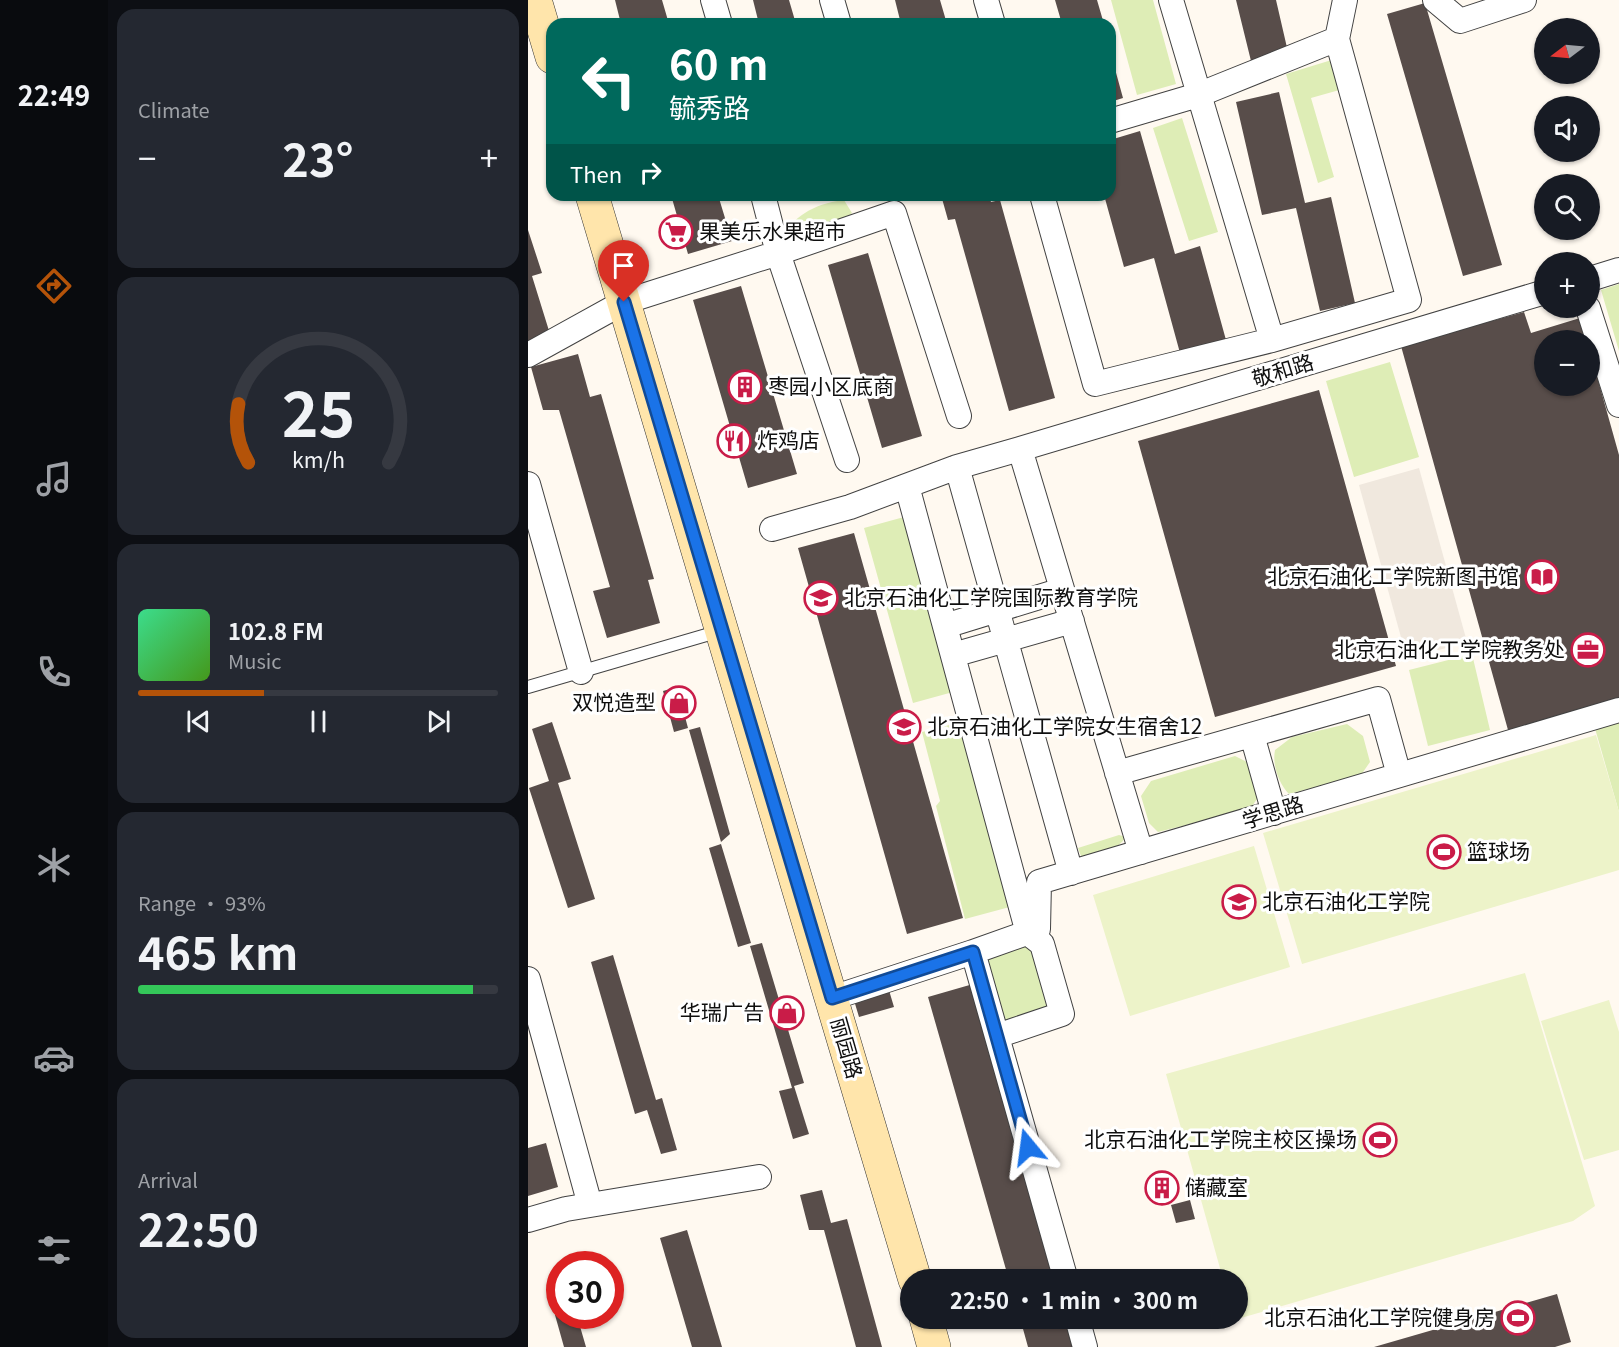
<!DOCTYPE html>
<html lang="en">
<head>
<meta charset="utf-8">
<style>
	:root { --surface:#171b24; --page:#242831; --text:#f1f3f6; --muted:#9ea1a6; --line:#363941; --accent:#b45309 }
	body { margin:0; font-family:Georgia,"Noto Sans SC",serif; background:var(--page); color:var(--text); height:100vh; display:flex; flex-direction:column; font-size:22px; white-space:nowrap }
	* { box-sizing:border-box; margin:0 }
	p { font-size:20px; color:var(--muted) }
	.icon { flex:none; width:33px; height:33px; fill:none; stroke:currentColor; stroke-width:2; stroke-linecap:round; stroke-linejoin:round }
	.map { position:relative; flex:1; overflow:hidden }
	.panel { display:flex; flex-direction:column; gap:9px; padding:9px; background:#0d0f14; width:420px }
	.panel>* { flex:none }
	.hud { position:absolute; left:18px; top:18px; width:570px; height:183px; border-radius:18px; box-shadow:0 2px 4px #0004; background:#00695c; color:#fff; overflow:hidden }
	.needle { width:39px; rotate:254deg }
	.buttons { position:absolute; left:1006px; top:18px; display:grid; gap:12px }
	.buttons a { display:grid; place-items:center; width:66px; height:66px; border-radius:50%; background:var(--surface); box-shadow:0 2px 4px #0004; font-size:30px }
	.speed { position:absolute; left:18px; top:1251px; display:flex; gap:12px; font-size:30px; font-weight:700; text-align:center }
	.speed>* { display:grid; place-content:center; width:78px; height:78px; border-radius:50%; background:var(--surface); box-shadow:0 2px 4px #0004; line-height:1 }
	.speed .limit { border:9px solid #d22; background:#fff; color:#111 }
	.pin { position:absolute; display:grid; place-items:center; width:51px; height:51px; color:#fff; margin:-62px -26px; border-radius:50% 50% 50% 0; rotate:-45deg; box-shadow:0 0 6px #0007 }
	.pin .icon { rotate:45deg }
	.me { position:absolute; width:66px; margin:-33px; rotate:344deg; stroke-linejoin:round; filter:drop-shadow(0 0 4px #0008) }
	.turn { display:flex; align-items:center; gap:21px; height:126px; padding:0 24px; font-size:27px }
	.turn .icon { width:78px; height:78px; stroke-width:2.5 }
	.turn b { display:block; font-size:42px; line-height:51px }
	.then { display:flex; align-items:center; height:57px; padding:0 24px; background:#0003; gap:12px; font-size:22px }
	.big { font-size:45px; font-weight:700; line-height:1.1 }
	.panel .widget { flex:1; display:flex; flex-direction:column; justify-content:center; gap:9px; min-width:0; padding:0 21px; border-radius:18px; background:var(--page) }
	.panel .dial { align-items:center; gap:0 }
	.dial svg { height:156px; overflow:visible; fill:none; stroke:var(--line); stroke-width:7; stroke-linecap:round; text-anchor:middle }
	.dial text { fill:var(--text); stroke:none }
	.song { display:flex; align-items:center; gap:18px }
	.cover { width:72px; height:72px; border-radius:9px; background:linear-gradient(135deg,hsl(150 70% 55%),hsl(100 70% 35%)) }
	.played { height:6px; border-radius:3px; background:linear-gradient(90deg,var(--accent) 35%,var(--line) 35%) }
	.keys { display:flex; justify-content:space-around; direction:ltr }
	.heat { display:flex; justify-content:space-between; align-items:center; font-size:33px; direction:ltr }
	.charge { height:9px; border-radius:4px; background:linear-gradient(90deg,#34c759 93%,var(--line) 0) }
	.trip { position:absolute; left:372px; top:1269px; width:348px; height:60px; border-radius:30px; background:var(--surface); box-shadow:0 2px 4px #0004; font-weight:700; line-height:60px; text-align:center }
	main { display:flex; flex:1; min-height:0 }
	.tab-bar { display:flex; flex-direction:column; width:108px; justify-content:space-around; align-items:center; background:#090b0e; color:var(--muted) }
	.tab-bar .icon { width:42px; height:42px }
	.tab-bar .on { color:var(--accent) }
	.tab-bar b { font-size:27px; color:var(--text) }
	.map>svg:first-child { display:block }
</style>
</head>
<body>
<main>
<nav class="tab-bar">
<b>22:49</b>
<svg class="icon on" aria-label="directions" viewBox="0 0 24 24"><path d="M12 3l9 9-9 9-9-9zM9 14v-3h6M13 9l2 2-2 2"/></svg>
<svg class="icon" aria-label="music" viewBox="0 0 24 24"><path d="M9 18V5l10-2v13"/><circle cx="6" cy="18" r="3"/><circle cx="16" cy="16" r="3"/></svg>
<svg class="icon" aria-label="phone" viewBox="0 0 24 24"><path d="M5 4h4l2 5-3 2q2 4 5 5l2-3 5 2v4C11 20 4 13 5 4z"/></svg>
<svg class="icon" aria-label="climate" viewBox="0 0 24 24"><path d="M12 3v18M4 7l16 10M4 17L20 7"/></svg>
<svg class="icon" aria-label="car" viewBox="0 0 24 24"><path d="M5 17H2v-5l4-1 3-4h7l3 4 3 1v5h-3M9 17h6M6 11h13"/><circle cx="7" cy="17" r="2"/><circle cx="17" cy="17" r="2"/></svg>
<svg class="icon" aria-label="filters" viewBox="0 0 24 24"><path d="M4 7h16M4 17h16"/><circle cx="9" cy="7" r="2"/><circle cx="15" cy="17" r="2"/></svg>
</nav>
<section class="panel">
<div class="widget"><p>Climate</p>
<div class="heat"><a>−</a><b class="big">23°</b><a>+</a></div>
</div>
<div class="widget dial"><svg viewBox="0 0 100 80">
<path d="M14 69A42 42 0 1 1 86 69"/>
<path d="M14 69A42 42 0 0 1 9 39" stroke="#b45309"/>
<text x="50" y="56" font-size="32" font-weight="700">25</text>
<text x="50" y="72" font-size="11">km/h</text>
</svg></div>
<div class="widget">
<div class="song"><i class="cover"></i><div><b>102.8 FM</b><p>Music</p></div></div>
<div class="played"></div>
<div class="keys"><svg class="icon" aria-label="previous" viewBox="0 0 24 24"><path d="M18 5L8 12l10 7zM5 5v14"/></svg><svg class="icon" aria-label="pause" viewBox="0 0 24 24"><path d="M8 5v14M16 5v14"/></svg><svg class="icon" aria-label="next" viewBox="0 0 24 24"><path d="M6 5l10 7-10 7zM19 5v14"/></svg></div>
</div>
<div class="widget"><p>Range · 93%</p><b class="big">465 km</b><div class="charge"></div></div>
<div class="widget"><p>Arrival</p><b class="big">22:50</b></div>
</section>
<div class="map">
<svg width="1091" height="1347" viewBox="0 0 1091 1347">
	<rect width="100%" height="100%" fill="#fff9f0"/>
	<!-- green -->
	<path fill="#deedb6" d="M583,0H625L648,84L609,95Z
		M820,55L829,85L783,98L806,177L790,183L758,74Z
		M654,118L690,232L661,241L625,128Z
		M316,200L324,213L313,225L265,238L262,225C279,209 293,203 316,200Z
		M1091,284V351L1073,290Z
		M862,362L891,457L826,477L798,381Z
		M376,517L425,692L385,703L336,528Z
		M944,654L962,730L900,746L881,670Z
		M1091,718V812L1066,725Z
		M445,719L493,904L437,919L408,806L412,801L394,732Z
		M819,724L835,736L842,762L833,775L761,794C751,784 744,765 747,750L764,737Z
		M707,756L725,765L734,792L722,809L630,832L621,823L613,796L623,781Z
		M591,835L598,837C588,851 571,858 553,856L550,848Z
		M497,945L508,952L526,1013L470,1022L457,958Z"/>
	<!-- pitch -->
	<path fill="#edf3c9" d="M1068,735L1091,812V870L774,964L735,833Z
		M726,846L762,967L602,1016L565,895Z
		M997,973L1067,1206L1045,1221L706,1320L710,1318V1280L695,1279L638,1074Z
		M1081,1000L1091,1032V1150L1056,1160L1013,1021Z"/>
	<!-- plaza -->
	<path fill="#f0e8de" d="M891,468L939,642L879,659L831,485Z"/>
	<!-- building -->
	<path fill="#584d4a" d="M87,0H134L141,24H93Z
		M225,0H261L268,24H231Z
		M367,0H412L419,24H373Z
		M527,0H569L576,24H534Z
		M708,0H748L760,52L723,61Z
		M897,3L974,265L935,276L859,14Z
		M582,51L595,98L582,102Z
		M751,92L777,203L803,197L827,303L792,311L768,208L734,215L708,102Z
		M612,131L647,254L672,246L698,340L652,353L626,258L596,267L576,195H582V140Z
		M143,195H190L204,241L160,254Z
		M413,195H461L463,202L472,200L527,398L481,411L427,219L420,220Z
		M0,230L14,273L4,276L22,334L0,341Z
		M340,253L394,436L354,448L300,265Z
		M213,286L269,474L220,488L165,300Z
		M996,312L1003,333L1052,318L1059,340H1017V386H1062L1063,355L1091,455V699L980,730L873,346Z
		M50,354L62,397L73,394L126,579L120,580L132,623L79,638L65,591L82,587L31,410H15L3,367Z
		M791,390L868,666L687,717L610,441Z
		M326,533L435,918L379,934L270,548Z
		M149,687L160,728L146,732L135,691Z
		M24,722L43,779L30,783L67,899L40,908L1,788L21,781L4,729Z
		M172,727L202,834L193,842L161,730Z
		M193,844L223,943L210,947L181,848Z
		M234,943L276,1083L266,1086L281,1134L265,1139L251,1091L264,1088L222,946Z
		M85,955L128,1100L134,1098L149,1150L133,1154L119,1110L107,1114L63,962Z
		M452,982L537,1280H481L400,997Z
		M360,987L366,1007L331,1017L325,997Z
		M18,1143L30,1187L0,1196V1148Z
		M641,1176L647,1196L627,1201L622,1181Z
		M294,1190L303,1223L319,1219L354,1347H328L296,1230H281L272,1195Z
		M662,1200L667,1219L648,1223L643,1205Z
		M159,1230L194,1347H164L132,1238Z
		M1029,1294L1043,1342L1027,1347H846Z
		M32,1310V1316H49L58,1347H36L27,1315Z
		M492,1318H549L557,1347H500Z"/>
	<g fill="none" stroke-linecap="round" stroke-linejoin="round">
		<defs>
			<path id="lane" d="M0,687L192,631"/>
			<path id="street" d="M185,0L192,24
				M304,0L311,24
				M458,0L465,24
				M643,0L744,340
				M907,0L932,21L996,0
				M582,121L670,95L809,39
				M514,195L567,384L744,340L881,300L809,39L817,0
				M1062,279L1091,270
				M1060,308L1091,405
				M0,355L96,302L250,253L235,195
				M492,449L1017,292
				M319,460L250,253L366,213L431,416
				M0,484L53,672
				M379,486L500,933L514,944L534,1014L469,1036
				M244,529L322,507L429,467
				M417,626L534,590
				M425,655L544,621
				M724,735L746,813
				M589,773L850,699L871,775
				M543,873L429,467L492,449L613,852
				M445,952L510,929L511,882L1091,710
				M0,979L62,1205
				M304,998L445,952L538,1280
				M0,1220L38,1209L231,1177
				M549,1318L557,1347"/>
			<path id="secondary" d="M7,0L24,57
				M64,195L387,1280
				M398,1318L406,1347"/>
		</defs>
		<!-- lane casing -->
		<use href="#lane" stroke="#424242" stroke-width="14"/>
		<!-- street casing -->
		<use href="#street" stroke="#424242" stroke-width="26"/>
		<!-- secondary casing -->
		<use href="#secondary" stroke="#313131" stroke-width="34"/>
		<!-- lane -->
		<use href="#lane" stroke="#fff" stroke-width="12"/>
		<!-- street -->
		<use href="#street" stroke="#fff" stroke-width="24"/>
		<!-- secondary -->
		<use href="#secondary" stroke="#ffe5ab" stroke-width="33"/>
	</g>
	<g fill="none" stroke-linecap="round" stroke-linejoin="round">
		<defs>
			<path id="route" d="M96,302L304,998L445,952L500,1147"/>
		</defs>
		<!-- route casing -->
		<use href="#route" stroke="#114b97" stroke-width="15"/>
		<!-- route -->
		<use href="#route" stroke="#1a73e8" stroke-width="10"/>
	</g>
	<!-- icons -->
	<defs>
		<symbol id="supermarket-ring" viewBox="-11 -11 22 22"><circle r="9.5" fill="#fff" stroke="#c91c48" stroke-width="1.5"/><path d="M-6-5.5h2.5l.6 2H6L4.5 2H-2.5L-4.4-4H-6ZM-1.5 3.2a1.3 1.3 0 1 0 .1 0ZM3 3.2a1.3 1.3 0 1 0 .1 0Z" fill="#c91c48"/></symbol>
		<symbol id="building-ring" viewBox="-11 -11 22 22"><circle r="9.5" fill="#fff" stroke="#c91c48" stroke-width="1.5"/><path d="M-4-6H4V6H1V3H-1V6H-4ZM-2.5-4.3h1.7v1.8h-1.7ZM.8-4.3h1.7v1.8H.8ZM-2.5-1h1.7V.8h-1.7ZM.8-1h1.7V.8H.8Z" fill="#c91c48"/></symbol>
		<symbol id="restaurant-ring" viewBox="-11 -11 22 22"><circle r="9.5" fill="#fff" stroke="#c91c48" stroke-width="1.5"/><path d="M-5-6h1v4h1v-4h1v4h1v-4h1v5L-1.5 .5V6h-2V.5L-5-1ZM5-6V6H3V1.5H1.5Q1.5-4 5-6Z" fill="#c91c48"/></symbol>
		<symbol id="library-ring" viewBox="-11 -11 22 22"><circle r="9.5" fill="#fff" stroke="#c91c48" stroke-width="1.5"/><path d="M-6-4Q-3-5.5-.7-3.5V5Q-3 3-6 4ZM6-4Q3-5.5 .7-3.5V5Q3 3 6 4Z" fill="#c91c48"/></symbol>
		<symbol id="university-ring" viewBox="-11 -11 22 22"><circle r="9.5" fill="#fff" stroke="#c91c48" stroke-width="1.5"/><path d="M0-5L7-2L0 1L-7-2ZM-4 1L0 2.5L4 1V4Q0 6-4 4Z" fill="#c91c48"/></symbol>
		<symbol id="office-ring" viewBox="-11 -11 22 22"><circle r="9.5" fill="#fff" stroke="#c91c48" stroke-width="1.5"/><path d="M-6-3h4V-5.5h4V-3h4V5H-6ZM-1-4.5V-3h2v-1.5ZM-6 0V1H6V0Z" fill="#c91c48"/></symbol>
		<symbol id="shop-ring" viewBox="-11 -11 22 22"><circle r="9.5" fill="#fff" stroke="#c91c48" stroke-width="1.5"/><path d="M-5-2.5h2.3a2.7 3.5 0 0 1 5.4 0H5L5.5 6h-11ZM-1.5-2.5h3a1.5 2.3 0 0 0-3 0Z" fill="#c91c48"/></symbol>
		<symbol id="stadium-ring" viewBox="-11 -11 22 22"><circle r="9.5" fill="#fff" stroke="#c91c48" stroke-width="1.5"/><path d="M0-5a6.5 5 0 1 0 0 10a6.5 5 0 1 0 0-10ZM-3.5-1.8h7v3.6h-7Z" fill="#c91c48"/></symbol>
	</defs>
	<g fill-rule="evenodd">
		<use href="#supermarket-ring" x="129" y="213" width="38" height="38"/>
		<use href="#building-ring" x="198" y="368" width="38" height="38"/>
		<use href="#restaurant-ring" x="187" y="422" width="38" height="38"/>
		<use href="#library-ring" x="995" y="558" width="38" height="38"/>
		<use href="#university-ring" x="274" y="579" width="38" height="38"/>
		<use href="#office-ring" x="1041" y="631" width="38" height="38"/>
		<use href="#shop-ring" x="132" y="684" width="38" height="38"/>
		<use href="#university-ring" x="357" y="708" width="38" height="38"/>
		<use href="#stadium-ring" x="897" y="833" width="38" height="38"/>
		<use href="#university-ring" x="692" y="883" width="38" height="38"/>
		<use href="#shop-ring" x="240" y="994" width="38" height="38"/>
		<use href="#stadium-ring" x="833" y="1121" width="38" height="38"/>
		<use href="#building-ring" x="615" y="1169" width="38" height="38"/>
		<use href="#stadium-ring" x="971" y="1299" width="38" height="38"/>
	</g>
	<g text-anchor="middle" stroke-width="6" stroke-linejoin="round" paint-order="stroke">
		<!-- poi labels -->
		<g font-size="21" fill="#0f0f0f" stroke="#fff" text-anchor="start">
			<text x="171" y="239">果美乐水果超市</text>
			<text x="240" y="394">枣园小区底商</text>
			<text x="229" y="448">炸鸡店</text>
			<text x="991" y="584" text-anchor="end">北京石油化工学院新图书馆</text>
			<text x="316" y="605">北京石油化工学院国际教育学院</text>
			<text x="1037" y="657" text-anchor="end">北京石油化工学院教务处</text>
			<text x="128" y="710" text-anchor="end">双悦造型</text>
			<text x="399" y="734">北京石油化工学院女生宿舍12</text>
			<text x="939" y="859">篮球场</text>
			<text x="734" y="909">北京石油化工学院</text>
			<text x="236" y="1020" text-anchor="end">华瑞广告</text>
			<text x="829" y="1147" text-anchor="end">北京石油化工学院主校区操场</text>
			<text x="657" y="1195">储藏室</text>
			<text x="967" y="1325" text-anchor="end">北京石油化工学院健身房</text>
		</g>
		<!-- street labels -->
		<g font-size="21" fill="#0f0f0f" stroke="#fff">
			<text transform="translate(755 371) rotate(-17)" y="7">敬和路</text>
			<text transform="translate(745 813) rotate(-17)" y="7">学思路</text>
			<text transform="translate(318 1048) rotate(74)" y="7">丽园路</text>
		</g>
	</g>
</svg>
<div class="buttons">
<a><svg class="needle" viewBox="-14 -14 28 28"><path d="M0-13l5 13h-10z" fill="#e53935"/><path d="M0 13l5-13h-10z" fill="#9ea1a6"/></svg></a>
<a><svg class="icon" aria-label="sound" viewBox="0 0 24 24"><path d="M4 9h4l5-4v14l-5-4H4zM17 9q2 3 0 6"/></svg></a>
<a><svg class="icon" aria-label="search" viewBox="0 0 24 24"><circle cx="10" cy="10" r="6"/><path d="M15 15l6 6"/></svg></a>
<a>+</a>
<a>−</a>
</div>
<div class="speed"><div class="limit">30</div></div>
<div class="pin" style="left:96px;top:302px;background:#d93025"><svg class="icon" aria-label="arrive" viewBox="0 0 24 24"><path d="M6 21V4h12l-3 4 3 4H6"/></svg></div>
<svg class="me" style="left:500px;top:1147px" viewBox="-20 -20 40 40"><path d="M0-17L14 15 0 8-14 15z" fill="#1a73e8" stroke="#fff" stroke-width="4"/></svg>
<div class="trip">22:50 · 1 min · 300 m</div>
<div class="hud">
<div class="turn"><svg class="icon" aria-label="left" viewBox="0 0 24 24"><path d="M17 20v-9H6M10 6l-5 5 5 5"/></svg><div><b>60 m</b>毓秀路</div></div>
<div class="then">Then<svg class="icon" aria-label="right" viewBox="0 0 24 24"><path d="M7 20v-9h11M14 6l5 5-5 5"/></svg></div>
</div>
</div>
</main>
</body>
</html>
